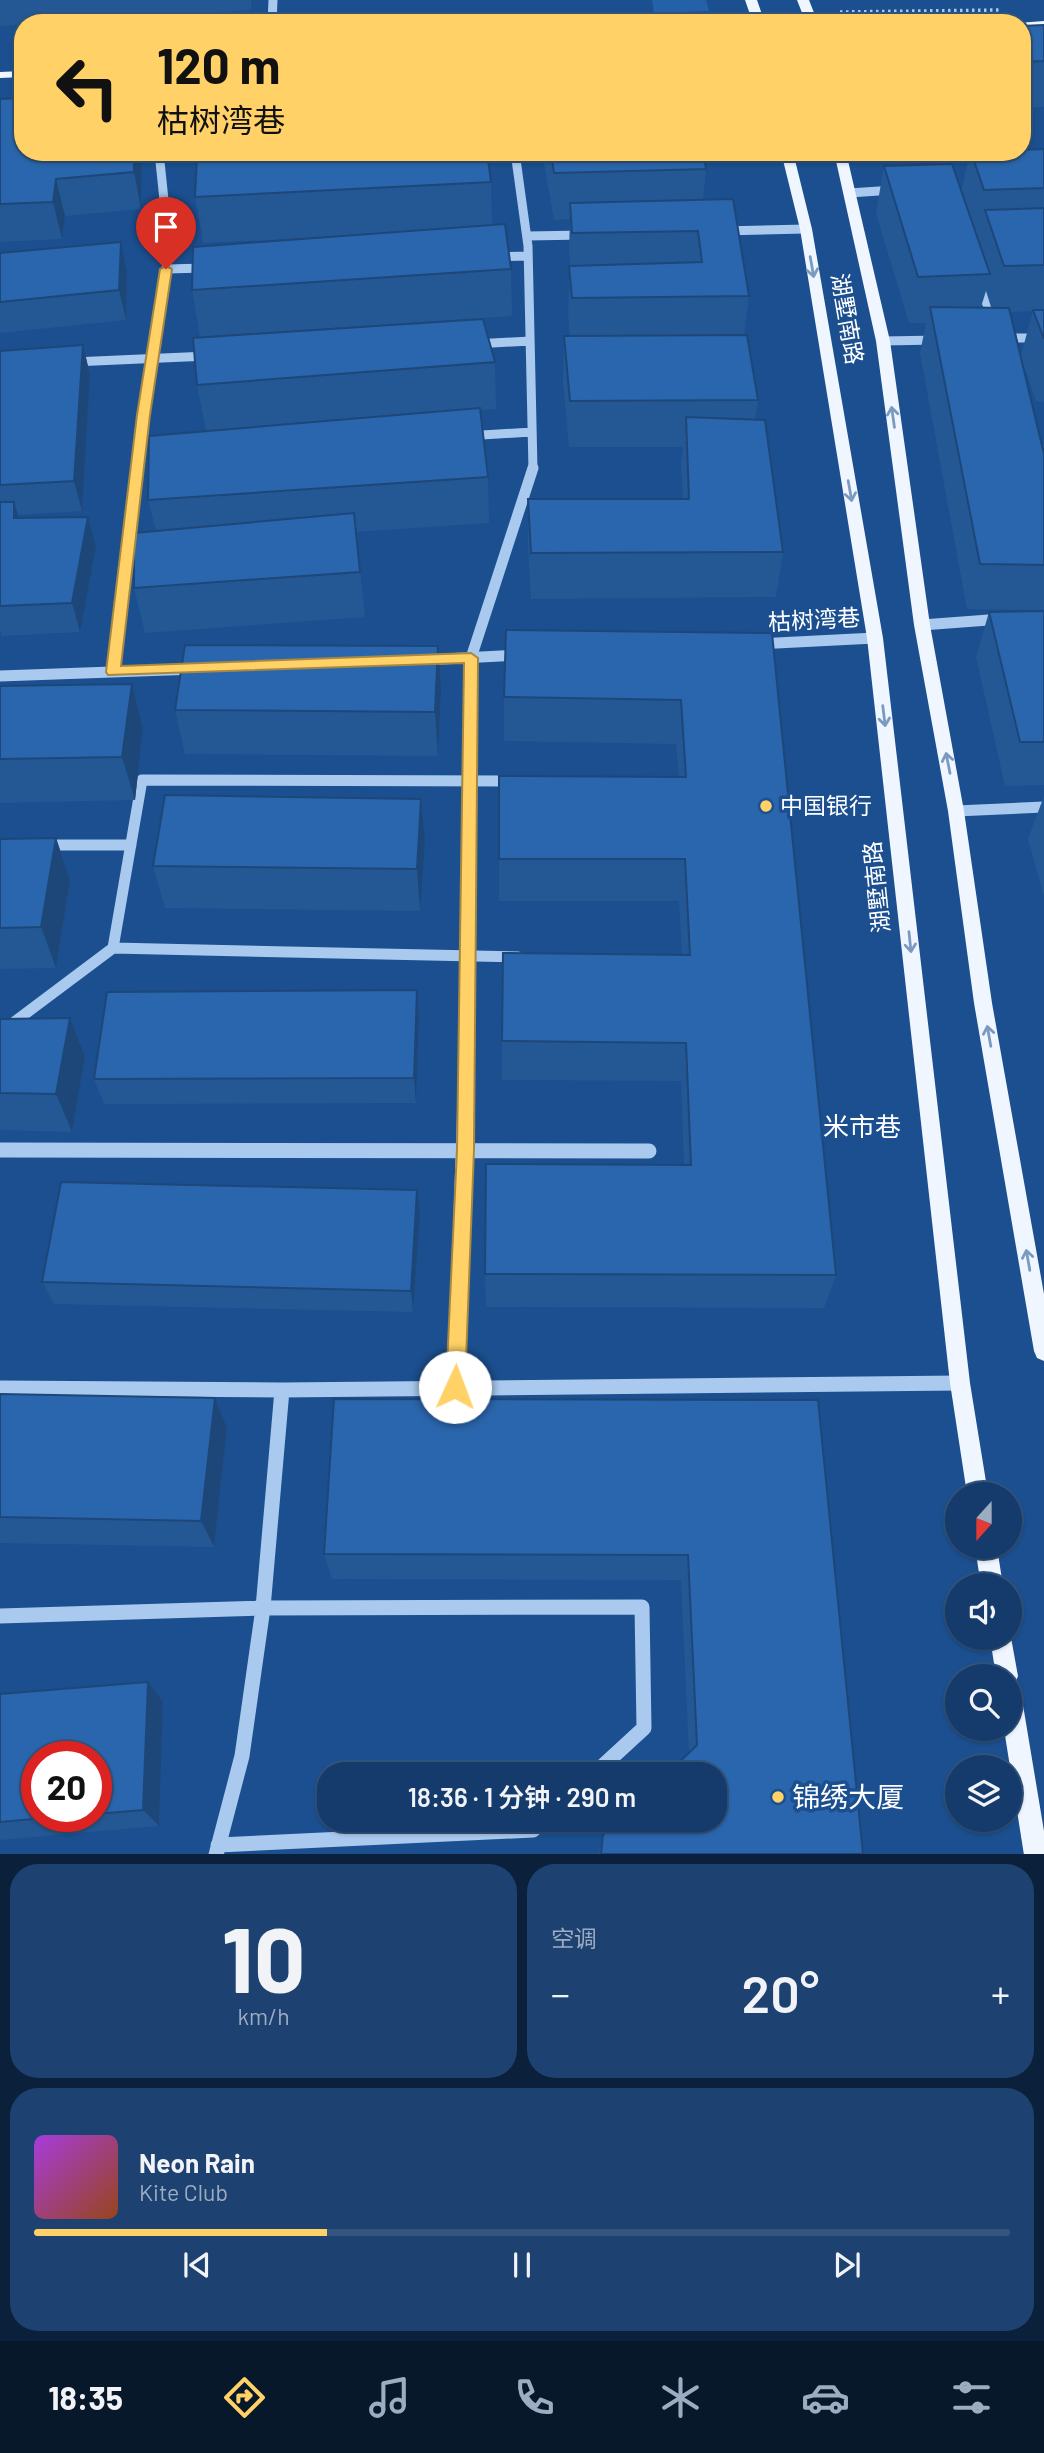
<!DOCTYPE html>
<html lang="zh">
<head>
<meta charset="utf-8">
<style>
	:root { --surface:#143b6b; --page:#1d4271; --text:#f1f3f6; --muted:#9dadc1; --line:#33557e; --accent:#ffd166 }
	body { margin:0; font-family:Barlow,"Noto Sans SC",sans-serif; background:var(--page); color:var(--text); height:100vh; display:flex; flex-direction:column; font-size:26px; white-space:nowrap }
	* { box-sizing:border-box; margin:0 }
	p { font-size:23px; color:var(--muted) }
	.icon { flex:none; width:38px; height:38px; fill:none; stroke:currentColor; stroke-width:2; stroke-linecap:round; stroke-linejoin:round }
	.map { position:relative; height:1854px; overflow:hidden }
	.drawer { display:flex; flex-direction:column; gap:10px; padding:10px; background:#0b203b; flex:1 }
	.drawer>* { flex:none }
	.hud { position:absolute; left:14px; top:14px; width:1017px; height:147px; border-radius:28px; box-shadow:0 2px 5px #0004,0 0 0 2px var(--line); background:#ffd166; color:#111; overflow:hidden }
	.needle { width:46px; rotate:201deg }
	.controls { position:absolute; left:945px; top:1482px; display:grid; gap:14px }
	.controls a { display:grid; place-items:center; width:77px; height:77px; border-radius:50%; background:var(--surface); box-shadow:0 2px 5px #0004,0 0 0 2px var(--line); font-size:35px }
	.speed { position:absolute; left:21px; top:1741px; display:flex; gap:14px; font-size:35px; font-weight:700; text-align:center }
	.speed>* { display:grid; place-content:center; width:91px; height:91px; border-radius:50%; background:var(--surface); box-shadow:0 2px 5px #0004,0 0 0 2px var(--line); line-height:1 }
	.speed .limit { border:10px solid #d22; background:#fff; color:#111 }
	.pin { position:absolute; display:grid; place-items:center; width:60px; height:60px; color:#fff; margin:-72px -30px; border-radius:50% 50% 50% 0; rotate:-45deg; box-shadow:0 0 7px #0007 }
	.pin .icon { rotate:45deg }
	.me { position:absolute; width:77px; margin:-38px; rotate:2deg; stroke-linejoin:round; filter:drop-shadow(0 0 5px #0008) }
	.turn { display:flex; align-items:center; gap:24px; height:147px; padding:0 28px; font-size:32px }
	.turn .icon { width:91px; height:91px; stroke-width:2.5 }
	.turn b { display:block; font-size:49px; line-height:60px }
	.big { font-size:52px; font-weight:600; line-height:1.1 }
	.drawer .card { flex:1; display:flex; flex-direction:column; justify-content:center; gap:10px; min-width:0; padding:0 24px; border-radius:28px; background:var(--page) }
	.drawer .dial { align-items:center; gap:0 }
	.dial b { font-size:91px; line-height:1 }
	.song { display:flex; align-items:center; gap:21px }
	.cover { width:84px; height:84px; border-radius:10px; background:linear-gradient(135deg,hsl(280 70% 55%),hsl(20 70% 35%)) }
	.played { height:7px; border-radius:4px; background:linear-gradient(90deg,var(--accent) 30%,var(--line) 30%) }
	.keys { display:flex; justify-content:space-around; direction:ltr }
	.heat { display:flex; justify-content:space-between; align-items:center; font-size:38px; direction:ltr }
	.drawer .tiles { flex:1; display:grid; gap:10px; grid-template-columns:1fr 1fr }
	.card:last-child { grid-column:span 2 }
	.trip { position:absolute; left:317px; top:1762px; width:410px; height:70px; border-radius:28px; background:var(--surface); box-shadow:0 2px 5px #0004,0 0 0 2px var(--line); font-weight:600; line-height:70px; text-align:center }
	.tab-bar { display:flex; height:112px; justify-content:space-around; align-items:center; background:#08182b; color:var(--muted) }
	.tab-bar .icon { width:49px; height:49px }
	.tab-bar .selected { color:var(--accent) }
	.tab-bar b { font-size:32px; color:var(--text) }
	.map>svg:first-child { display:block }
</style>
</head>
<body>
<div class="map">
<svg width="1044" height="1855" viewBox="0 0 1044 1855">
	<rect width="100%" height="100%" fill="#1b4f8f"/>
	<!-- green -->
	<path fill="#2461a8" d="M652,0H706L709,11L654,13Z"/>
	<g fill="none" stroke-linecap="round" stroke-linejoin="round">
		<!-- path -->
		<path stroke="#a9c9ee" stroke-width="3.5" stroke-dasharray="2.5 3.5" stroke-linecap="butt" d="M840,12L999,10
			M685,23L726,20"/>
		<!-- minor-far2 -->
		<path stroke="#a9c9ee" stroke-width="9" d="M272,23L273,0
			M515,152L528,246L533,469
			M849,193L894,190
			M722,231L806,229
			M527,236L585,235
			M493,257L528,256
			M166,269L206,268
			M978,281L994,323
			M1002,338H1044
			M883,341L939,340
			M475,344L530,341
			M73,362L208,356
			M466,436L532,432
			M137,469L169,248L159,152"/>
		<!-- minor-far1 -->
		<path stroke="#a9c9ee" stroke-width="11" d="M922,625L1002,619
			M759,644L875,638
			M424,660L521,655
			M113,672L138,468
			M0,676L196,669
			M956,811L1044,807
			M44,845H131
			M113,948L142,780L515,781
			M0,1044L9,1026L113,948L518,957
			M466,1074L471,658L533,468"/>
		<!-- minor -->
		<path stroke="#a9c9ee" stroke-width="15" d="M0,1150L649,1151
			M455,1387L466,1072
			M0,1388L282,1390L960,1383
			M0,1616L263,1608L642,1607L644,1728L594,1774
			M218,1845L533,1830L544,1820
			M216,1855L242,1756L263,1608L282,1390"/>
		<!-- major -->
		<path fill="#f0f6ff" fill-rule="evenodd" d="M745,0H757L765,23H753Z
			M797,0H809L818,23H806Z
			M1044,21V27L1022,28V23H1018Z
			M23,71V77L0,78V72Z
			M781,152H793L812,229L883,638L970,1383L988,1494H967L950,1383L867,638L800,229Z
			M834,152H846L890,341L930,625L964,811L992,1003L1044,1294V1361L1037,1358L1034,1351L974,1003L948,811L914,625L876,341Z
			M975,1547H997L1003,1586H981Z
			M1010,1632L1018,1676L1015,1684L1021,1693L1044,1831V1855H1024L1004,1729H1010V1676H996L990,1638H1010Z"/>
	</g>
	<!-- wall -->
	<path fill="#245895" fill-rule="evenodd" d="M0,0H251V10L49,23H23V24L0,26Z
		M1044,25V107L1022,108V26Z
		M0,99L23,152H142L141,209L65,216L62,239L0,242Z
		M1044,149V402L1036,401L1023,363L1043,447L1044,442V610L967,609L920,353L926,323H909L876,213L884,166L961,192L970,152ZM986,291L991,307H981ZM1033,311L1021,355L1011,312Z
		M181,152H487L491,182L492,225L511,269L512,316L200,337L192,290L332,237L203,243L195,197L197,159L182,160Z
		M542,152H703L706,169L703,200L749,296L744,335L758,400L755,420L783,552L776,597L531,599L528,545V499H683L681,464L683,447H569L563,382L564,336H570L568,313L570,266L569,250L570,219L554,220Z
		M872,152H949L948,154L874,157Z
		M0,253L127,273L126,320L0,333Z
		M83,345L90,375L82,511L18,515L19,518L96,547L80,632L2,636L0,630V351Z
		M495,362L496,409L480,410L488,477L489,523L356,532L365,617L145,633L134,588L156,531L148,500L206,431L197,385Z
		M1044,611V785L1005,786L976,657L989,612Z
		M772,633L836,1275L824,1308L486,1307L485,1274L684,1165L681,1081L502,1080V1041L682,955L679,901H499V859L679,777L676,744L504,741V697Z
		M132,684L143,728L135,800L0,803V686Z
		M441,691L438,756L185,754L175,710Z
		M1044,796V897L1028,839Z
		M56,838L70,880L56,968L0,969V839Z
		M425,842L420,911L165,908L153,866Z
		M417,990L419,1016L416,1103L104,1104L94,1079Z
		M70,1018L85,1057L72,1132L0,1130V1019Z
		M417,1190L420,1213L413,1312L54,1304L42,1282Z
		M0,1394L215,1398L227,1428L214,1547L0,1543Z
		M818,1400L863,1854H599L603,1835L689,1753L681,1580L332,1579L324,1554Z
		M148,1682L163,1702L159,1826L0,1840V1694ZM96,1757V1816H37Z"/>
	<!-- shaded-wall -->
	<path fill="#1d4779" d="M134,152H142L141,209L134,172Z
		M56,179L65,216L62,239L53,202Z
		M121,242L127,273L126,320L119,290Z
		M83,345L90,375L82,511L74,481Z
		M14,502L23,532L14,518Z
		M88,517L96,547L80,632L72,603Z
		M438,646L441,691L438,756L435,712Z
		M132,684L143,728L135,800L122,757Z
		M421,799L425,842L420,911L417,869Z
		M56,838L70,880L56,968L41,927Z
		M417,990L419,1016L416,1103L414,1078Z
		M70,1018L85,1057L72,1132L56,1094Z
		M417,1190L420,1213L413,1312L411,1291Z
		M215,1398L227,1428L214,1547L201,1521Z
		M148,1682L163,1702L159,1826L143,1810Z"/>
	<!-- building -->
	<path fill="#2a66ad" stroke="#1d4779" stroke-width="2" d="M1044,25V61L1022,62V26Z
		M23,98V152H134V172L56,179L53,202L0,204V99Z
		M1044,149V188L984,190L971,152H1022V150Z
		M257,152H487L491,182L195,197L197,156Z
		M551,152H703L706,169L554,173Z
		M952,164L990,274L918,277L884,166Z
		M733,199L749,296L572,298L569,266L702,262L698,231L572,233L570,203Z
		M1044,208V265L1004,266L985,210Z
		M505,224L511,269L192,290L193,247Z
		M121,242L119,290L0,302V253Z
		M930,307L1009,308L1044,454V565L980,564Z
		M1033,310H1044V339Z
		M483,319L495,362L197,385L193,338Z
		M747,335L758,400L570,401L564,336Z
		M83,345L74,481L0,485V351Z
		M480,408L488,477L148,500L149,436Z
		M686,417L765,420L783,552L531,553L528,499H689Z
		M0,502H14V518L88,517L72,603L0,606Z
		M354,513L360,572L134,588V533Z
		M1044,611V742H1020L989,612Z
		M506,630L772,633L836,1275L485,1274L486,1164L691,1165L686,1043L502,1041L503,953L690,955L685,859H499V776L686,777L681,700L504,697Z
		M185,645L438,646L435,712L175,710Z
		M132,684L122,757L0,759V686Z
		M165,795L421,799L417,869L153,866Z
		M56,838L41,927L0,928V839Z
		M417,990L414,1078L94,1079L107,992Z
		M70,1018L56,1094L0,1093V1019Z
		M61,1182L417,1190L411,1291L42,1282Z
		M0,1394L215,1398L201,1521L0,1517Z
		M334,1399L818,1400L863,1854H601L603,1835L619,1820H714V1774H667L697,1745L688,1555L324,1554Z
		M148,1682L143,1810L96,1814V1757H37V1816H68L0,1822V1694Z"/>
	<!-- one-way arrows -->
	<defs><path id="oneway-shaft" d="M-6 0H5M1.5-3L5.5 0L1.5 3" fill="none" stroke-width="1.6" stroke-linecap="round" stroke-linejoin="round" transform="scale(1.75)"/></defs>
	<g stroke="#7b9ac1">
		<use href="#oneway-shaft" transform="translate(812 267) rotate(80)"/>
		<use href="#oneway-shaft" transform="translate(893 417) rotate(-98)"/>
		<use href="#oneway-shaft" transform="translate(850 491) rotate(80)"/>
		<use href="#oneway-shaft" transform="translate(884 716) rotate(83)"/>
		<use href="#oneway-shaft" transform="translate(948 763) rotate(-101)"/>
		<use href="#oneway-shaft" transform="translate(910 942) rotate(84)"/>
		<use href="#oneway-shaft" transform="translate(989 1036) rotate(-100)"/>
		<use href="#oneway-shaft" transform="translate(1028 1260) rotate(-100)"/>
	</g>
	<!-- route -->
	<path fill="#ffd166" stroke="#a68842" stroke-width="2" d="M166,266L172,269L150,415L121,666L471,653L478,658L474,1149L465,1387L462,1394L455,1397L449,1394L446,1387L457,1149L464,663L108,675L106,672L137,415L160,269Z"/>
	<!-- markers -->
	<g fill="#ffd166" stroke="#1b4f8f" stroke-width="2.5">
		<circle cx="766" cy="806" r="7"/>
		<circle cx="778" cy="1797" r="7"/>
	</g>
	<g text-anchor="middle" stroke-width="7" stroke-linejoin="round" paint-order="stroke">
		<!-- street labels -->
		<g font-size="23" fill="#fff" stroke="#1b4f8f">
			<text transform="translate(847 319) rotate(80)" y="8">湖墅南路</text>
			<text transform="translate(814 620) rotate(-3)" y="8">枯树湾巷</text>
			<text transform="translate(877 887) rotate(-96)" y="8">湖墅南路</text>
		</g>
		<!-- poi labels -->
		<g font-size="23" fill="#fff" stroke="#1b4f8f" text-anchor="start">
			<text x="780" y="814">中国银行</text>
		</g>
		<!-- quarter labels -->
		<g font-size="26" fill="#fff" stroke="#1b4f8f">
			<text x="862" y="1136">米市巷</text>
		</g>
		<!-- near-poi labels -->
		<g font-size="28" fill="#fff" stroke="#1b4f8f" text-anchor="start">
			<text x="792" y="1807">锦绣大厦</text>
		</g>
	</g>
</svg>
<div class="controls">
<a><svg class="needle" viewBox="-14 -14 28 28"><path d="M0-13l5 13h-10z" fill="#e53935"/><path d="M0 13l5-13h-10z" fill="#9dadc1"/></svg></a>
<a><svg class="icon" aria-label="sound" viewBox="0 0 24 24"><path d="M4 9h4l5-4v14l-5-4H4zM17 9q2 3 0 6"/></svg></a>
<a><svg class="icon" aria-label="search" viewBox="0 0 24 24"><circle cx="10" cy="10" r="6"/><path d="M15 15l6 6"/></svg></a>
<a><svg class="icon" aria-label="layers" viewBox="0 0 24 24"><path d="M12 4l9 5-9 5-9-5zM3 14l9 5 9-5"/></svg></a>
</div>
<div class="speed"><div class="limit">20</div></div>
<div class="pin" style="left:166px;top:269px;background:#d93025"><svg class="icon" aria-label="arrive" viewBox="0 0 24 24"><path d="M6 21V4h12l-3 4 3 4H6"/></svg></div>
<svg class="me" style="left:455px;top:1387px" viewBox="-20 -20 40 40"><circle r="19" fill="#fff"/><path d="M0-13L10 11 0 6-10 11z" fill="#ffd166"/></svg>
<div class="trip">18:36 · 1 分钟 · 290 m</div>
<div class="hud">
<div class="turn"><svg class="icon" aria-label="left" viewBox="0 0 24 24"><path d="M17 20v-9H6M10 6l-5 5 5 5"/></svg><div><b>120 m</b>枯树湾巷</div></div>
</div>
</div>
<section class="drawer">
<div class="tiles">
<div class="card dial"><b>10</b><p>km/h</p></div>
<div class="card"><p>空调</p>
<div class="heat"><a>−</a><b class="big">20°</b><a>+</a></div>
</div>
<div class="card">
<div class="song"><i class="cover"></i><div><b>Neon Rain</b><p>Kite Club</p></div></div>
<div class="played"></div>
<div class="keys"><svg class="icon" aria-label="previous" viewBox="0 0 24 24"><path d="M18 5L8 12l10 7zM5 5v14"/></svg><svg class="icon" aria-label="pause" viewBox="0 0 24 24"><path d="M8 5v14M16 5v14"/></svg><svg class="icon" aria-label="next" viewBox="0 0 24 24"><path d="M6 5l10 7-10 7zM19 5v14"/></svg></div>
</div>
</div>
</section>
<nav class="tab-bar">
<b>18:35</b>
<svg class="icon selected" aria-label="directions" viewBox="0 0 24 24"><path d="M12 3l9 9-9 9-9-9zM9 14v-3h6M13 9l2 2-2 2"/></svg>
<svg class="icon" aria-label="music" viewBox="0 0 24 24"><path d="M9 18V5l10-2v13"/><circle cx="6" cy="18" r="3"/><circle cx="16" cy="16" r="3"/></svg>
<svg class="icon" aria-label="phone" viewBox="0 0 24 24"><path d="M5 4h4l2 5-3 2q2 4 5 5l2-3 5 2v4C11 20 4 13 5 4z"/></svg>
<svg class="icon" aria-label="climate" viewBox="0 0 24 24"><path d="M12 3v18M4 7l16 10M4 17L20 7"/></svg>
<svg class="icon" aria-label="car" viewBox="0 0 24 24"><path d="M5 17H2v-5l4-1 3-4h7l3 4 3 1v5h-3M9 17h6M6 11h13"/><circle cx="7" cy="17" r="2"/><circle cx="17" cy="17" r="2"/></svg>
<svg class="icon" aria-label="filters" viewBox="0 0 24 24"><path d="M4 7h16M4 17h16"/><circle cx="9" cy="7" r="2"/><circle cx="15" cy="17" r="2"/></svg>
</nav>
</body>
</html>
